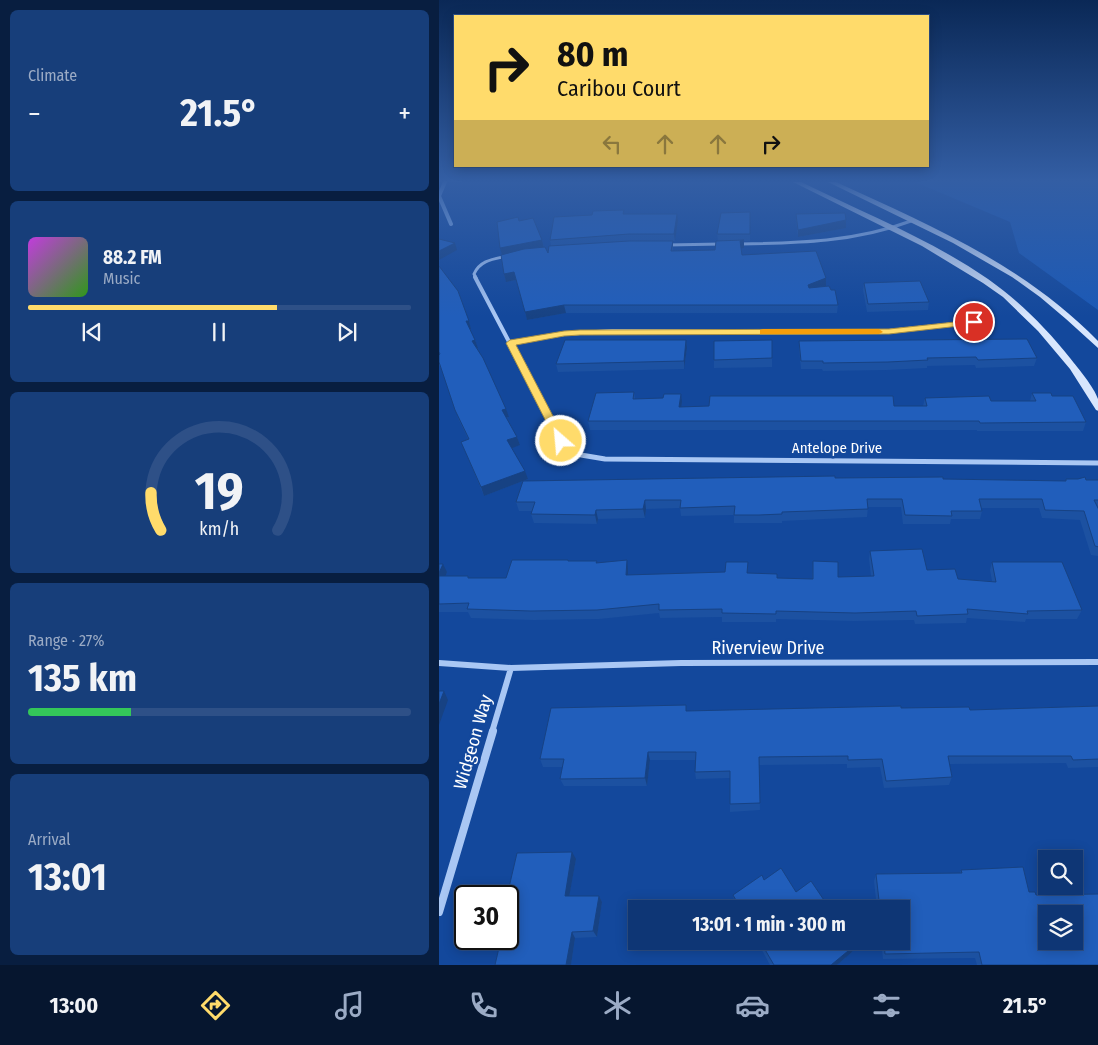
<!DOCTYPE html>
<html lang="en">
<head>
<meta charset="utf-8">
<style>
	:root { --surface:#0e3675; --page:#173e7a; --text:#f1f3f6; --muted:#9babc5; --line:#2e5087; --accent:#ffdb6b }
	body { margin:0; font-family:"Fira Sans Condensed",sans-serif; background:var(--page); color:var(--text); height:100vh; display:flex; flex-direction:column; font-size:19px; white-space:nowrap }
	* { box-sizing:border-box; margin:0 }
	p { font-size:16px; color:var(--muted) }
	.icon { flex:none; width:28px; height:28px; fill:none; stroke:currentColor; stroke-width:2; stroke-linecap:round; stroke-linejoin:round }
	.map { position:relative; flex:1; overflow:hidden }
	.sheet { display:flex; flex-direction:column; gap:10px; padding:10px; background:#081e40; width:439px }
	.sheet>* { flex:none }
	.guide { position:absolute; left:15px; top:15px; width:475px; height:152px; border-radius:0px; box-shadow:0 2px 12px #0003,0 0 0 1px var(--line); background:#ffdb6b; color:#111; overflow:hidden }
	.buttons { position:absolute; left:599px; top:850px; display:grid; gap:10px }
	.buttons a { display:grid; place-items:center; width:45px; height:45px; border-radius:0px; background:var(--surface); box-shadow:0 2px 12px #0003,0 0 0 1px var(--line); font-size:25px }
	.speed { position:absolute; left:15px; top:885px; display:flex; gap:10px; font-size:25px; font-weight:700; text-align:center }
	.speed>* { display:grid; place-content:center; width:65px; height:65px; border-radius:50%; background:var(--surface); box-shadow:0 2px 12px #0003,0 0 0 1px var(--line); line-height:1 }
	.speed .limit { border:2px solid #111; border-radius:8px; background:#fff; color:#111 }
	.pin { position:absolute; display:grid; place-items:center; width:42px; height:42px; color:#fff; margin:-21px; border:2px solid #fff; border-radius:50%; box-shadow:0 1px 5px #0007 }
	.me { position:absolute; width:55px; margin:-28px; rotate:333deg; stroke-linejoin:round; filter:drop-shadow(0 0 4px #0008) }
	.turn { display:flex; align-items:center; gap:18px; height:105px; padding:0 20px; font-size:22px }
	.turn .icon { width:65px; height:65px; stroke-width:2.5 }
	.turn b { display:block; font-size:35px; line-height:42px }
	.lanes { display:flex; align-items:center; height:48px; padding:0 20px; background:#0003; justify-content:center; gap:25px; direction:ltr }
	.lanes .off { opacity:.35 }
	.big { font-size:38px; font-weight:700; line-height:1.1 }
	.sheet .card { flex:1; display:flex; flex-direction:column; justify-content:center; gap:8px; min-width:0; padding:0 18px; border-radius:8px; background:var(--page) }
	.sheet .dial { align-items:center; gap:0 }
	.dial svg { height:130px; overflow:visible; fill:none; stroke:var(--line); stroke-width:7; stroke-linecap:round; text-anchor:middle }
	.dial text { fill:var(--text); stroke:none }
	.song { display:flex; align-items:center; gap:15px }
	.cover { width:60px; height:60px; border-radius:8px; background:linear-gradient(135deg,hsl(290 70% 55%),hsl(110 70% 35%)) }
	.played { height:5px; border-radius:2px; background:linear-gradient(90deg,var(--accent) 65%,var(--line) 65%) }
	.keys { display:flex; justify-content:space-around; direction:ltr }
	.heat { display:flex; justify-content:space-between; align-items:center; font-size:28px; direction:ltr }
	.charge { height:8px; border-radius:4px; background:linear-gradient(90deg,#34c759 27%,var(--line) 0) }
	.trip { position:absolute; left:189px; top:900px; width:282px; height:50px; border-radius:0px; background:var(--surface); box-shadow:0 2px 12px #0003,0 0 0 1px var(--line); font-weight:700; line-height:50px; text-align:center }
	.tab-bar { display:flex; height:80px; justify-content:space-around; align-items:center; background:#06162f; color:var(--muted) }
	.tab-bar .icon { width:35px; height:35px }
	.tab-bar .on { color:var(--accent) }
	.tab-bar b { font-size:22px; color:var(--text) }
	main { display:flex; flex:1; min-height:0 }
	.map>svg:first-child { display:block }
</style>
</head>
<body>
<main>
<section class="sheet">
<div class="card"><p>Climate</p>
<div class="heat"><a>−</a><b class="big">21.5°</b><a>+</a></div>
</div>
<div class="card">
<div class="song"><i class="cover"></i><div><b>88.2 FM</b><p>Music</p></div></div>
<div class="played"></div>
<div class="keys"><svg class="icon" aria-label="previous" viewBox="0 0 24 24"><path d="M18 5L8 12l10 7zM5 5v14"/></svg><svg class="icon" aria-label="pause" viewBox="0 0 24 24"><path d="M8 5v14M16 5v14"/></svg><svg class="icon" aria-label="next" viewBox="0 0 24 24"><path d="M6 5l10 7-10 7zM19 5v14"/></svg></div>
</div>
<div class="card dial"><svg viewBox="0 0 100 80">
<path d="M14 69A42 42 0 1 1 86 69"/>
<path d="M14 69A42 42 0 0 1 8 46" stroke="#ffdb6b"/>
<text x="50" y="56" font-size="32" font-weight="700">19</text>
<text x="50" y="72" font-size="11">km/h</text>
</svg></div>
<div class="card"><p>Range · 27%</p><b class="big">135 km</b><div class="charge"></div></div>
<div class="card"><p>Arrival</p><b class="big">13:01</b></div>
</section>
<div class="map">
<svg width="660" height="965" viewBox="0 0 660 965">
	<rect width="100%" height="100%" fill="#13489c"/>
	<!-- green -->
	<path fill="#1b59b6" d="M476,182H659V310L580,253L571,222Z"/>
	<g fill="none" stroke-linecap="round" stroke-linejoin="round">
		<!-- stream -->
		<path stroke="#9bc1f6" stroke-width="4" d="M0,196L12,224
			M0,196L6,182"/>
		<!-- minor-far4 -->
		<path stroke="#a9c7f4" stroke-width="3" d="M301,244C360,243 416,242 472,221
			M228,245L282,244
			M37,278L35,274C41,260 55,259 68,256"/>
		<!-- minor-far3 -->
		<path stroke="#a9c7f4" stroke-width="4" d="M36,277L99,397
			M71,343L125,334L173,331H450L535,322"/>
		<!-- minor-far2 -->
		<path stroke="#a9c7f4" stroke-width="5" d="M98,395L122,441L136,454L166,459L660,463"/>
		<!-- minor-far1 -->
		<path stroke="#a9c7f4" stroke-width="6" d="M0,663L72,668L242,663L660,662
			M53,732L72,668"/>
		<!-- minor -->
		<path stroke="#a9c7f4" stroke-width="8" d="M0,912L54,731"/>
		<!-- secondary -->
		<path fill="#d8e6fd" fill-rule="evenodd" d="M354,182H362C425,213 491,239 549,279C580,301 607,328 631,358C639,368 655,387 659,399C660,402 660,407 660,411L657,410L631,369L599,331L564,297L544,283L483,246Z
			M389,182H397C491,225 587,266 660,342V349L627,319L601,297L573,277L514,243Z"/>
	</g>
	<!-- wall -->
	<path fill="#1c51a1" d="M311,212V241H305V248L302,249L303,255L387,286L392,290L399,305L398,313H127L88,320L77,280L67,282L65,274L63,254L80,221L103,240L105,247L109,253L112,246L111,240L185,214L239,221L236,241H234V251L276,250L279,241L278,234Z
		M357,214L407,220V228L359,237L357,221Z
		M425,283L490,302L489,310L428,312L424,290Z
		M30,321L32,329H31L36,340L39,348L38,349L70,417L68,418L78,437L81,445L73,448L89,479L85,481L396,478L626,481L627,479L660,480V509H659L660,510V556L652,555L641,520L603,518L600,508H542L543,511L541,519H512L511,524H464L462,507H429L428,517L343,521V523H295V515L242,516L241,508L207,509L206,518L159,519L158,524L95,523L92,514L93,511H80L77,502L84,481L45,496L22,442L29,439L19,418L3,370L0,365V355Z
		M247,340L248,348L245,369L119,372L117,364Z
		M333,340V367L275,368V360Z
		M360,341L598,358L595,366L537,368L536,365L488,366V368L448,370L384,371L383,369H362L360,349Z
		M195,392L196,399L243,402L242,407L484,406L486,398L552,401H591L593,393L613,396L647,422L644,431H538V430H151L149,421Z
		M431,551L488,570L519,579L553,581L551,570L553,562L643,610L638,619H587L586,622L528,618L527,623L476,624L475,620L415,621L337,619V622H283V617L221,618L220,613L160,619L95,620L32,618L29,612H0V564L8,572L6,576H29L30,578H67L129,561L158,563L189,569V575L309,573L338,578L373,579L374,561L399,577L432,576L430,559Z
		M660,706V767L629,768L627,763L510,764L513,777L510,785L445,788L441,767L408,768V764L320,765L321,810L291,812V778L257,779L256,772L257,760H211L208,786H125L121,779L124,767H104L101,759L248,711L462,708L531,710Z
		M137,859L130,896H160L163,902L158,937L136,938L132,965H56L62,939Z
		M522,870L590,892L597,895L660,965H538L536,958L444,959L442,941H462V909H438L435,881L437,874L521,873Z
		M325,880L357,892L391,909H299L295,901L294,895Z
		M318,941H412L413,952L398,965H331Z"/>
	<!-- shaded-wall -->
	<path fill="#174283" d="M238,214L239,221L236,241L235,234Z
		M407,220V228L359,237V230Z
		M103,240L105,248L63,255L61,248Z
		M305,240V248L301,249V241Z
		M16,243L18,250L0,260V251Z
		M75,272L77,280L67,282L65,274Z
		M387,278V286L369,293V285Z
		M125,305L127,313L88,320L86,312Z
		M27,321H30L32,329H30Z
		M36,340L39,348L36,349L33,341Z
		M247,340L248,348L245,369V361Z
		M242,394L243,402L241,415L240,407Z
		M67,409L70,417L66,418L63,410Z
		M78,437L81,445L71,449L68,440Z
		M86,471L89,479L45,496L42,487Z
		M206,500L207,509L206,518L204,509Z
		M157,510L159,519L158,524L156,515Z
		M188,560L189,569V583L187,575Z
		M4,564L8,572L3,585L0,579V573Z
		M5,691L9,700L0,725V704Z
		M209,752L211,760L208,786L206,778Z
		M133,852L137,859L129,903L126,896Z
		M160,896L163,902L158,937L154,931Z
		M133,932L136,938L132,965H127Z
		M415,946L413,952L398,965H392Z"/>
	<!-- building -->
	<path fill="#215ebb" stroke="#174283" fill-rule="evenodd" d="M185,210L184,214H238L235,234H190L111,240L115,217L153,215L154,211Z
		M311,212V234H278L282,213Z
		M406,213L407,220L359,230L357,214Z
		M79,217L80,221L94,218L103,240L61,248L58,222Z
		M0,239L16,243L0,251Z
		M305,240L301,241L303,255L377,251L387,278L369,285L370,288L390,286L392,290H396L399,305H125L86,312L75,272L65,274L62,255L85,249L106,247L109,253L110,246L190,241H234L232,251L276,250L277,241Z
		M0,266L19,291L30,321H27L36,340L33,341L44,358L67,409L63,410L78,437L68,440L86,471L42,487L22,442L30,439L16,410L0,362V355L1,354L0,352Z
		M481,281L490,302L429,304L425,283Z
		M588,339L598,358L539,360L537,357L488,358L489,360L449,362L384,363V361H362L360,341Z
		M126,340H247L245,361L117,364Z
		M333,340V358L275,360V341Z
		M195,392L194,399L224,398L225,394H242L240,407L270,406L271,396H454L455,406H488L486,398L550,396L552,401H597L593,393H612L613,396H634L647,422L541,423L540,421H149L157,393Z
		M396,476V478L504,477V479L627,481V479H639L646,477L647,480H660V500H655L660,510V547L656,546L645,511L606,510L603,499H540L543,511H512L513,516L466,515L463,499H428L429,509L343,512V514L320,515H295L296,506L241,508L242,500H206L204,509L157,510L156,515L92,514L96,502H77L84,481Z
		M483,549L488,570L516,569L519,579L557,582L553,562H623L643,610L588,611L589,614L528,609L529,614L478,616L477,611L416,613L337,611V614L283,613V609L220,610V604L158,610L92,611L28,609L30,603L0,604V576H29V578H67L73,560H129V561H158L157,563L188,560L187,575L286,572L287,562H309L308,573L338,574V578L374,579V561L399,562V577L435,576L431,551Z
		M0,564H4L0,573Z
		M0,691H5L0,704Z
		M247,705V711L462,706V708L530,707L531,710L660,706V759L634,760L632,756H509L513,777L447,781L443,759L409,760V756L320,757L321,803L291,804V771L256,772L257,752H209L206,778L121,779L125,759H101L112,708Z
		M133,852L126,896H160L154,931L133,932L127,965H56L62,939H69L68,896L78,853Z
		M584,867L590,892H596L597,895L660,894V965H543L540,952L446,954L445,941H462V909H441L437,874L523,873L522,870ZM608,914H635V941H608Z
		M342,868L357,892L372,881L391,909H302L294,895L323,875L325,880Z
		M321,941H412L415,946L392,965H335Z"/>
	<!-- sky -->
	<linearGradient id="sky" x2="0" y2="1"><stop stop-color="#0a2856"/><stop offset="0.57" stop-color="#335ea4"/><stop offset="1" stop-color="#335ea4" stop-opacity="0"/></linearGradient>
	<rect width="660" height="317" fill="url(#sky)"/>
	<!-- route -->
	<path fill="#ffdb6b" stroke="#a68e46" d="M535,320L539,322L538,324L450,334L141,335L125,336L77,345L127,441L122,445L117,441L67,343L71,340L125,331L141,330L450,329Z"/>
	<!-- slow -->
	<path fill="#f59e0b" d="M324,329H440L444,332L440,334H321V330Z"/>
	<g text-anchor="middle" stroke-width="5" stroke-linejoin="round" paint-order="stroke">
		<!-- street labels -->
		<g font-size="15" fill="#fff" stroke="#13489c">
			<text x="398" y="453">Antelope Drive</text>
		</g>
		<!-- near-street labels -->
		<g font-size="18" fill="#fff" stroke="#13489c">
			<text x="329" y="654">Riverview Drive</text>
			<text transform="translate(34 742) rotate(-74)" y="6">Widgeon Way</text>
		</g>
	</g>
</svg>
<div class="buttons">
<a><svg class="icon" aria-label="search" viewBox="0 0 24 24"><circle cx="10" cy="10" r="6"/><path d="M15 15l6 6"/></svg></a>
<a><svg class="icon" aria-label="layers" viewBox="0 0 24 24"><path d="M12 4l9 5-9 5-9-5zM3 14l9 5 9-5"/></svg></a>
</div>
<div class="speed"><div class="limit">30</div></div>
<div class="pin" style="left:535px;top:322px;background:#d93025"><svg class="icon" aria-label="arrive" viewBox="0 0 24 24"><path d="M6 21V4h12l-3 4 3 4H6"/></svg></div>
<svg class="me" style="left:122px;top:441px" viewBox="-20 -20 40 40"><circle r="17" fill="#ffdb6b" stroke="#fff" stroke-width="3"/><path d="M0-11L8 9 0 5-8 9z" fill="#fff"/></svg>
<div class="trip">13:01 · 1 min · 300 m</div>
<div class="guide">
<div class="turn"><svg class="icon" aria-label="right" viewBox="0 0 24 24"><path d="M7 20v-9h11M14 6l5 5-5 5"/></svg><div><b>80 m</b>Caribou Court</div></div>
<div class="lanes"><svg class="icon off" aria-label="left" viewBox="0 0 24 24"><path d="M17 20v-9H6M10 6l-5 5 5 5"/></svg><svg class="icon off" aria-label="ahead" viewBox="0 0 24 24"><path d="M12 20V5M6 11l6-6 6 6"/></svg><svg class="icon off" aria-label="ahead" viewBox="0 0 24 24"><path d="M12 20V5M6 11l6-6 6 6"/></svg><svg class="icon" aria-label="right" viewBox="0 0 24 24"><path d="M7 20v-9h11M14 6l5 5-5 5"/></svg></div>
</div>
</div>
</main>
<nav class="tab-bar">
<b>13:00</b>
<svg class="icon on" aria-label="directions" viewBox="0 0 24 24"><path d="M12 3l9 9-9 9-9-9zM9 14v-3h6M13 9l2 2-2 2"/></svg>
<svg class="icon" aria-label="music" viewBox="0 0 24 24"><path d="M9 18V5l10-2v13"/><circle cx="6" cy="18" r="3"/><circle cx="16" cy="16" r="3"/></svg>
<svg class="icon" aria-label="phone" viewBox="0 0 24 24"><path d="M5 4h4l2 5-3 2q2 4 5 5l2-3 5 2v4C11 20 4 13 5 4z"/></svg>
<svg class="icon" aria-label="climate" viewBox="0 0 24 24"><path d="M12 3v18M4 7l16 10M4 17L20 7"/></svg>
<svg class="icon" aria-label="car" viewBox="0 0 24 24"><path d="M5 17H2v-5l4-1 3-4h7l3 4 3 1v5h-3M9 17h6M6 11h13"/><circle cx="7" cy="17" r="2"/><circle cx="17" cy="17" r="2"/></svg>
<svg class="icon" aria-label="filters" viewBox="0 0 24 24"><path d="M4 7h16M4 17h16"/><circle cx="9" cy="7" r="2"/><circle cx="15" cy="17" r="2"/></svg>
<b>21.5°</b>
</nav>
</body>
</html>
